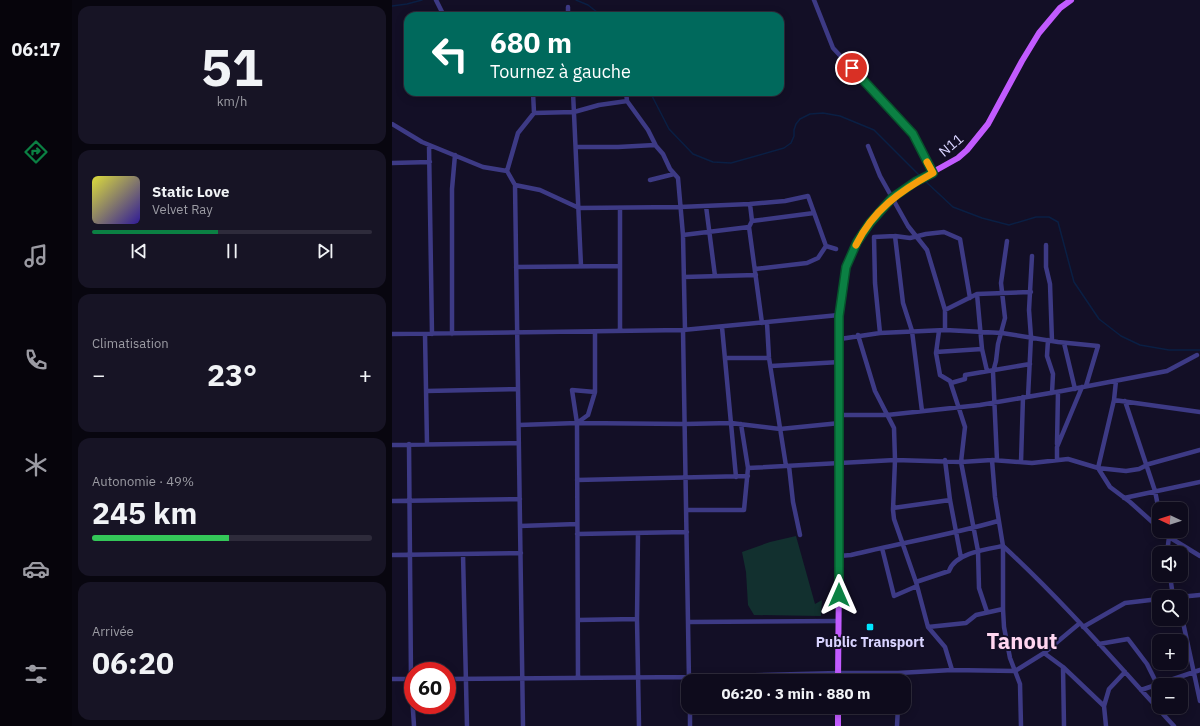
<!DOCTYPE html>
<html lang="fr">
<head>
<meta charset="utf-8">
<style>
	:root { --surface:#0e0b1c; --page:#171425; --text:#f1f3f6; --muted:#9b9ba3; --line:#2e2b3b; --accent:#0b8043 }
	body { margin:0; font-family:"IBM Plex Sans",sans-serif; background:var(--page); color:var(--text); height:100vh; display:flex; flex-direction:column; font-size:15px; white-space:nowrap }
	* { box-sizing:border-box; margin:0 }
	p { font-size:13px; color:var(--muted) }
	.icon { flex:none; width:22px; height:22px; fill:none; stroke:currentColor; stroke-width:2; stroke-linecap:round; stroke-linejoin:round }
	.map { position:relative; flex:1; overflow:hidden }
	.sheet { display:flex; flex-direction:column; gap:6px; padding:6px; background:#08060f; width:320px }
	.sheet>* { flex:none }
	.guide { position:absolute; left:12px; top:12px; width:380px; height:84px; border-radius:12px; box-shadow:0 2px 10px #0003,0 0 0 1px var(--line); background:#00695c; color:#fff; overflow:hidden }
	.needle { width:26px; rotate:274deg }
	.fabs { position:absolute; left:760px; top:502px; display:grid; gap:8px }
	.fabs a { display:grid; place-items:center; width:36px; height:36px; border-radius:8px; background:var(--surface); box-shadow:0 2px 10px #0003,0 0 0 1px var(--line); font-size:20px }
	.speed { position:absolute; left:12px; top:662px; display:flex; gap:8px; font-size:20px; font-weight:700; text-align:center }
	.speed>* { display:grid; place-content:center; width:52px; height:52px; border-radius:50%; background:var(--surface); box-shadow:0 2px 10px #0003,0 0 0 1px var(--line); line-height:1 }
	.speed .limit { border:6px solid #d22; background:#fff; color:#111 }
	.pin { position:absolute; display:grid; place-items:center; width:34px; height:34px; color:#fff; margin:-17px; border:2px solid #fff; border-radius:50%; box-shadow:0 1px 4px #0007 }
	.me { position:absolute; width:44px; margin:-22px; rotate:0deg; stroke-linejoin:round; filter:drop-shadow(0 0 3px #0008) }
	.turn { display:flex; align-items:center; gap:14px; height:84px; padding:0 20px; font-size:18px }
	.turn .icon { width:52px; height:52px; stroke-width:2.5 }
	.turn b { display:block; font-size:28px; line-height:34px }
	.big { font-size:30px; font-weight:700; line-height:1.1 }
	.sheet .widget { flex:1; display:flex; flex-direction:column; justify-content:center; gap:6px; min-width:0; padding:0 14px; border-radius:12px; background:var(--page) }
	.sheet .dial { align-items:center; gap:0 }
	.dial b { font-size:52px; line-height:1 }
	.song { display:flex; align-items:center; gap:12px }
	.cover { width:48px; height:48px; border-radius:6px; background:linear-gradient(135deg,hsl(60 70% 55%),hsl(250 70% 35%)) }
	.played { height:4px; border-radius:2px; background:linear-gradient(90deg,var(--accent) 45%,var(--line) 45%) }
	.keys { display:flex; justify-content:space-around; direction:ltr }
	.heat { display:flex; justify-content:space-between; align-items:center; font-size:22px; direction:ltr }
	.charge { height:6px; border-radius:3px; background:linear-gradient(90deg,#34c759 49%,var(--line) 0) }
	.trip { position:absolute; left:289px; top:674px; width:230px; height:40px; border-radius:12px; background:var(--surface); box-shadow:0 2px 10px #0003,0 0 0 1px var(--line); font-weight:700; line-height:40px; text-align:center }
	main { display:flex; flex:1; min-height:0 }
	.dock { display:flex; flex-direction:column; width:72px; justify-content:space-around; align-items:center; background:#06040b; color:var(--muted) }
	.dock .icon { width:28px; height:28px }
	.dock .active { color:var(--accent) }
	.dock b { font-size:18px; color:var(--text) }
	.map>svg:first-child { display:block }
</style>
</head>
<body>
<main>
<nav class="dock">
<b>06:17</b>
<svg class="icon active" aria-label="directions" viewBox="0 0 24 24"><path d="M12 3l9 9-9 9-9-9zM9 14v-3h6M13 9l2 2-2 2"/></svg>
<svg class="icon" aria-label="music" viewBox="0 0 24 24"><path d="M9 18V5l10-2v13"/><circle cx="6" cy="18" r="3"/><circle cx="16" cy="16" r="3"/></svg>
<svg class="icon" aria-label="phone" viewBox="0 0 24 24"><path d="M5 4h4l2 5-3 2q2 4 5 5l2-3 5 2v4C11 20 4 13 5 4z"/></svg>
<svg class="icon" aria-label="climate" viewBox="0 0 24 24"><path d="M12 3v18M4 7l16 10M4 17L20 7"/></svg>
<svg class="icon" aria-label="car" viewBox="0 0 24 24"><path d="M5 17H2v-5l4-1 3-4h7l3 4 3 1v5h-3M9 17h6M6 11h13"/><circle cx="7" cy="17" r="2"/><circle cx="17" cy="17" r="2"/></svg>
<svg class="icon" aria-label="filters" viewBox="0 0 24 24"><path d="M4 7h16M4 17h16"/><circle cx="9" cy="7" r="2"/><circle cx="15" cy="17" r="2"/></svg>
</nav>
<section class="sheet">
<div class="widget dial"><b>51</b><p>km/h</p></div>
<div class="widget">
<div class="song"><i class="cover"></i><div><b>Static Love</b><p>Velvet Ray</p></div></div>
<div class="played"></div>
<div class="keys"><svg class="icon" aria-label="previous" viewBox="0 0 24 24"><path d="M18 5L8 12l10 7zM5 5v14"/></svg><svg class="icon" aria-label="pause" viewBox="0 0 24 24"><path d="M8 5v14M16 5v14"/></svg><svg class="icon" aria-label="next" viewBox="0 0 24 24"><path d="M6 5l10 7-10 7zM19 5v14"/></svg></div>
</div>
<div class="widget"><p>Climatisation</p>
<div class="heat"><a>−</a><b class="big">23°</b><a>+</a></div>
</div>
<div class="widget"><p>Autonomie · 49%</p><b class="big">245 km</b><div class="charge"></div></div>
<div class="widget"><p>Arrivée</p><b class="big">06:20</b></div>
</section>
<div class="map">
<svg width="808" height="726" viewBox="0 0 808 726">
	<rect width="100%" height="100%" fill="#130f26"/>
	<!-- green -->
	<path fill="#12302f" d="M404,536L423,604L430,600L429,616L362,615L356,605L354,572L350,552L378,542Z"/>
	<g fill="none" stroke-linecap="round" stroke-linejoin="round">
		<!-- stream -->
		<path stroke="#0a1f44" stroke-width="1.5" d="M184,0L196,5L210,16
			M0,6L15,4L30,0
			M258,92L277,129L301,154L321,162L339,163L392,148L399,143L402,136V130L404,124L408,119L418,114L431,113L448,116L482,130L528,176
			M532,180L561,207L590,218L617,225L644,217H657L666,222L682,282L707,319L729,336L748,345L777,350H808"/>
		<!-- minor -->
		<path stroke="#3d3a85" stroke-width="4.5" d="M44,0L52,16
			M422,0L441,48L521,134L541,173
			M176,7V16
			M141,92L142,113
			M181,92L189,266
			M234,92L235,101L256,130L264,146L271,154L278,169L286,178L291,235L293,330
			M0,124L30,142L91,167L115,171
			M37,145L40,334
			M476,146L488,176L516,226L535,250L553,310V330
			M184,147H226L263,145
			M0,163L38,162
			M258,180L282,174
			M123,185L115,171L126,133L142,113L182,112L207,105L235,101
			M358,204L360,221L357,227L370,323
			M314,206L323,276
			M228,208V331
			M360,221L422,213
			M291,235L357,227
			M503,236L511,303L520,331L530,411
			M654,245V267L658,284L660,341
			M124,267L228,266
			M363,269L415,263L426,258L434,246
			M292,277L364,275
			M585,294L590,349L595,371
			M553,310L585,294L639,292
			M375,323L377,358L394,466
			M330,327L344,477
			M291,330L297,681
			M547,331L544,353L548,375L558,381L573,427L569,462L586,551L587,588L595,612
			M488,333L483,283L482,237L503,236L518,238L534,234L552,232L568,239L578,298
			M0,334L291,330L447,315
			M33,334L35,444
			M60,334V189L63,155
			M466,335L483,391L502,428L503,460L501,510L502,519L524,582L536,627L553,647L560,670
			M448,339L488,333L553,330L610,333L666,342L706,346L694,386
			M656,340L655,356L661,374L660,393
			M672,343L683,389
			M544,352L590,349
			M333,358H377
			M379,366L448,362
			M559,383L573,379V375L638,364
			M34,391L126,389
			M636,397L639,337L637,310L640,256
			M722,400L724,381
			M733,401L763,491L767,511
			M808,412L722,400L706,468L734,471L747,469L757,464L808,450
			M447,415H495L588,405L670,391L775,371L805,355
			M185,423L180,390L203,392
			M127,425L185,423L293,424L339,423L388,429L448,423
			M17,444L19,679L22,726
			M665,444L666,392
			M0,445L127,443
			M553,460L558,500L569,558
			M600,460L603,497L611,546V609L612,627L618,658L628,684L629,726
			M605,460L601,372L604,361L606,344L613,318L609,283L615,241
			M665,460V447L690,387
			M629,462L631,397
			M397,466L401,502L408,535
			M356,468L503,460L569,462L600,460L640,463L676,459L706,468L718,487L738,502L767,528
			M185,480L356,476
			M732,498L808,482
			M0,501L128,499
			M501,508L558,500
			M294,510H352L356,468L349,424
			M128,526L185,524
			M770,531L777,537L808,556
			M246,533L245,619L247,726
			M185,534L295,532
			M490,548L502,596L525,586
			M775,553L777,537
			M71,554L75,726
			M0,555L129,553
			M447,556L459,555C508,543 558,535 606,521
			M778,575L781,597
			M524,582L557,571C563,553 595,549 611,546C672,602 726,665 782,726
			M787,597L808,595
			M789,613L808,701
			M186,620L245,619
			M296,622L447,621
			M536,627L574,623L584,615L611,609
			M691,627L733,603L767,599
			M707,644L736,639L755,664L765,684
			M652,653L671,667L712,706L714,726
			M671,667L672,726
			M186,678L185,423L196,415L203,392V332
			M0,679H21
			M55,679L297,677L446,673H506L560,670L623,671L652,653L688,623
			M506,681V673
			M749,690L808,670
			M712,706L717,689L733,672
			M298,707V726
			M131,726L123,185L148,190L187,208L288,207L358,204L393,201L416,196L434,246L444,249
			M505,726L506,707"/>
		<!-- major -->
		<path stroke="#c25bff" stroke-width="6" d="M446,681L448,463L447,315L454,267L465,242L478,223L500,198L523,182L566,158L575,150L596,124L630,61L647,33L668,8L679,0
			M446,726V707"/>
	</g>
	<g fill="none" stroke-linecap="round" stroke-linejoin="round">
		<defs>
			<path id="route" d="M447,595V316L454,267L465,242L478,223L500,198L523,182L541,173L521,134L460,68"/>
		</defs>
		<!-- route casing -->
		<use href="#route" stroke="#07532c" stroke-width="10"/>
		<!-- route -->
		<use href="#route" stroke="#0b8043" stroke-width="7"/>
		<!-- slow -->
		<path stroke="#f59e0b" stroke-width="7" d="M464,245C481,210 508,191 541,173L535,162"/>
	</g>
	<!-- markers -->
	<rect fill="#00e5ff" stroke="#130f26" stroke-width="1.5" x="474" y="623" width="8" height="8" rx="2"/>
	<g text-anchor="middle" stroke-width="4" stroke-linejoin="round" paint-order="stroke">
		<!-- street labels -->
		<g font-size="14" fill="#d9d4ff" stroke="#130f26">
			<text transform="translate(559 145) rotate(-40)" y="5">N11</text>
		</g>
		<!-- poi labels -->
		<g font-size="14" font-weight="bold" fill="#d9d4ff" stroke="#130f26">
			<text x="478" y="647">Public Transport</text>
		</g>
		<!-- town labels -->
		<g font-size="22" font-weight="bold" fill="#ffd6f0" stroke="#130f26">
			<text x="630" y="649">Tanout</text>
		</g>
	</g>
</svg>
<div class="fabs">
<a><svg class="needle" viewBox="-14 -14 28 28"><path d="M0-13l5 13h-10z" fill="#e53935"/><path d="M0 13l5-13h-10z" fill="#9b9ba3"/></svg></a>
<a><svg class="icon" aria-label="sound" viewBox="0 0 24 24"><path d="M4 9h4l5-4v14l-5-4H4zM17 9q2 3 0 6"/></svg></a>
<a><svg class="icon" aria-label="search" viewBox="0 0 24 24"><circle cx="10" cy="10" r="6"/><path d="M15 15l6 6"/></svg></a>
<a>+</a>
<a>−</a>
</div>
<div class="speed"><div class="limit">60</div></div>
<div class="pin" style="left:460px;top:68px;background:#d93025"><svg class="icon" aria-label="arrive" viewBox="0 0 24 24"><path d="M6 21V4h12l-3 4 3 4H6"/></svg></div>
<svg class="me" style="left:447px;top:595px" viewBox="-20 -20 40 40"><path d="M0-17L14 15 0 8-14 15z" fill="#0b8043" stroke="#fff" stroke-width="4"/></svg>
<div class="trip">06:20 · 3 min · 880 m</div>
<div class="guide">
<div class="turn"><svg class="icon" aria-label="left" viewBox="0 0 24 24"><path d="M17 20v-9H6M10 6l-5 5 5 5"/></svg><div><b>680 m</b>Tournez à gauche</div></div>
</div>
</div>
</main>
</body>
</html>
